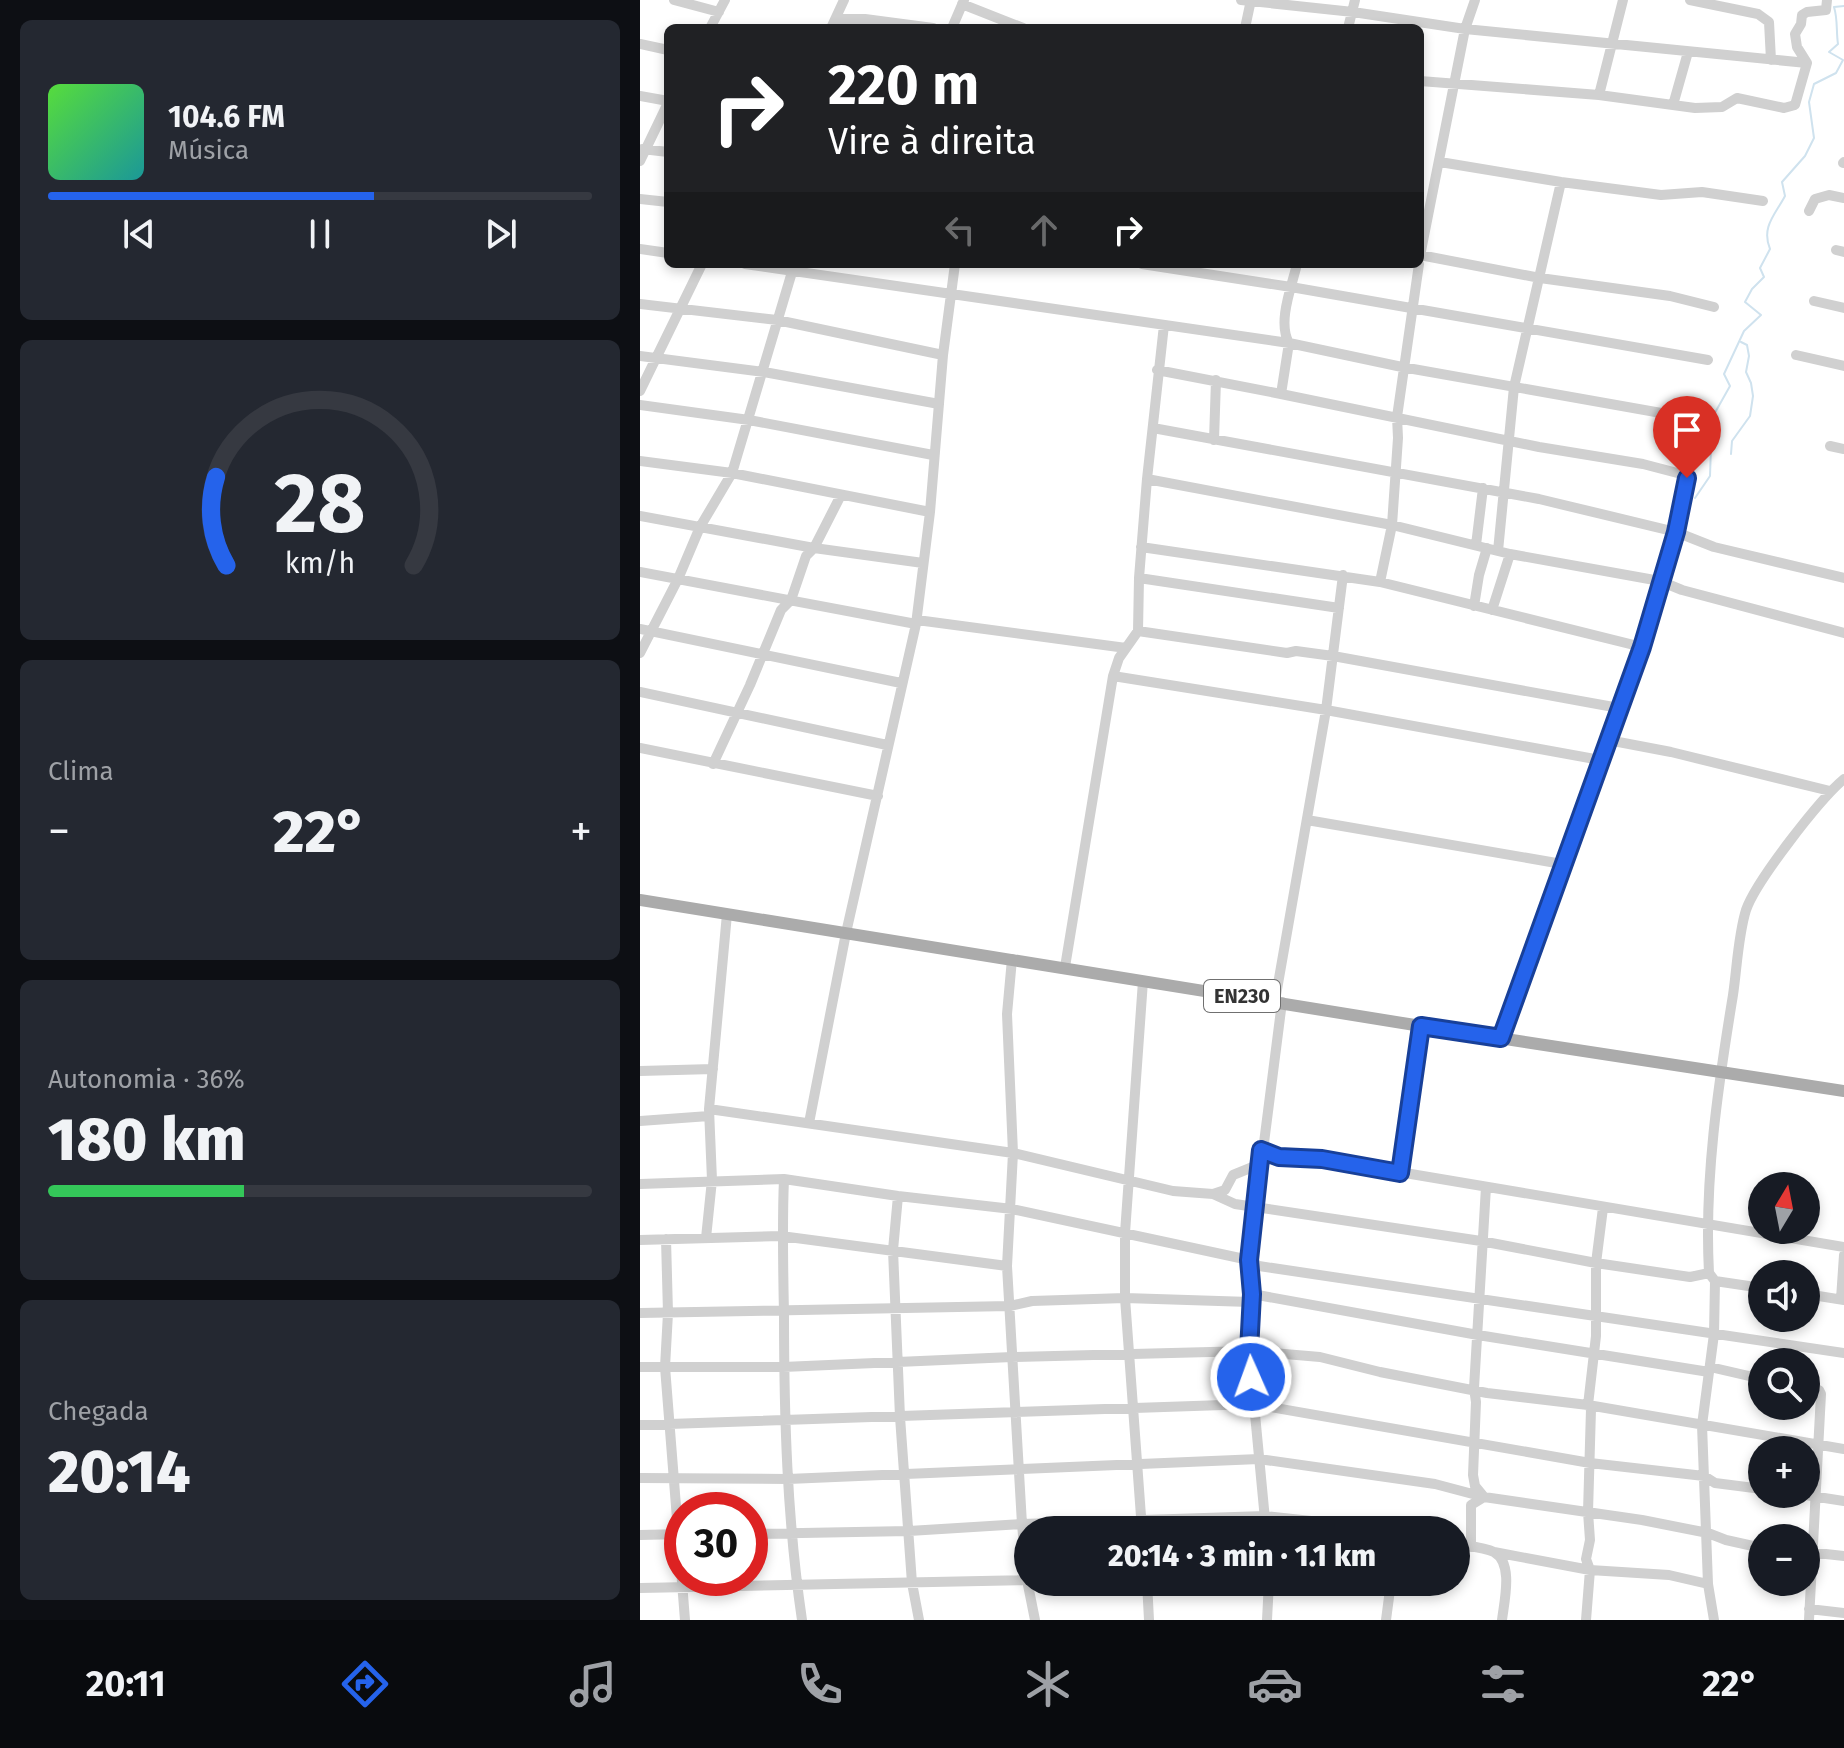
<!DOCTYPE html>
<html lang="pt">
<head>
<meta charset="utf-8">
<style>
	:root { --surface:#171b24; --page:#242831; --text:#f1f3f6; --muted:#9ea1a6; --line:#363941; --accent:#2563eb }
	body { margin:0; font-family:"Fira Sans",sans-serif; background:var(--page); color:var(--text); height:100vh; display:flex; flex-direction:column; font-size:30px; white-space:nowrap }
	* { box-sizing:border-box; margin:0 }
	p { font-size:26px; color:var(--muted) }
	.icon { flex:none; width:44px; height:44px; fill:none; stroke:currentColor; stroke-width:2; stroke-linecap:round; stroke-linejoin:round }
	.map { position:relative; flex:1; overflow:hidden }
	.details { display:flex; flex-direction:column; gap:20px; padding:20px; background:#0d0f14; width:640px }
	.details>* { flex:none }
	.top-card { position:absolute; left:24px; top:24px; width:760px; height:244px; border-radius:12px; box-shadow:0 4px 12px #0003; background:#202124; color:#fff; overflow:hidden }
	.needle { width:52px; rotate:10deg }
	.controls { position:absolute; left:1108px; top:1172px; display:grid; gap:16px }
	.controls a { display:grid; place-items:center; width:72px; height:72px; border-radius:50%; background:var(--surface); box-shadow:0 4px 12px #0003; font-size:40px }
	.speed { position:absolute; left:24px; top:1492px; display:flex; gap:16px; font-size:40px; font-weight:700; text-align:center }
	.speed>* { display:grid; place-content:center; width:104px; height:104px; border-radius:50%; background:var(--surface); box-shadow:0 4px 12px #0003; line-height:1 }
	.speed .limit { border:12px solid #d22; background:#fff; color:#111 }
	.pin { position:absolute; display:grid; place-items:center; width:68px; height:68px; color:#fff; margin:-82px -34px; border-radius:50% 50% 50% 0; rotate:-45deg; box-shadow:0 0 8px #0007 }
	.pin .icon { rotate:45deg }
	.me { position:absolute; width:88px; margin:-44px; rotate:358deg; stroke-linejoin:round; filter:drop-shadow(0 0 6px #0008) }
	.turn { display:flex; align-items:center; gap:28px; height:168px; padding:0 32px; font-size:36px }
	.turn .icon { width:104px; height:104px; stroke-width:2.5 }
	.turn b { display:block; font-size:56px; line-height:68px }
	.lanes { display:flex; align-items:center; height:76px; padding:0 32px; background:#0003; justify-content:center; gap:40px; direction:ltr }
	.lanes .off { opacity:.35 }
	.big { font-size:60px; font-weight:800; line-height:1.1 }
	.details .card { flex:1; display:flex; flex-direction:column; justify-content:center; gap:12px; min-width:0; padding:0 28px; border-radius:12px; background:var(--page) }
	.details .dial { align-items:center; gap:0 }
	.dial svg { height:208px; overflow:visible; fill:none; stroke:var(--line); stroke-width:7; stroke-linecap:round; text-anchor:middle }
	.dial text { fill:var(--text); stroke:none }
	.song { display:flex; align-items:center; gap:24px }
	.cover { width:96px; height:96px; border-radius:12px; background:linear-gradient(135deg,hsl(110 70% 55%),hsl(180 70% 35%)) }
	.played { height:8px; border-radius:4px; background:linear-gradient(90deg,var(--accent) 60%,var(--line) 60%) }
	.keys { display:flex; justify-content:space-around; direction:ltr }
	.heat { display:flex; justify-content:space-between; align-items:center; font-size:44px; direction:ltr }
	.charge { height:12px; border-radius:6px; background:linear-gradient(90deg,#34c759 36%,var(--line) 0) }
	.trip { position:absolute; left:374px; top:1516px; width:456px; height:80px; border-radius:40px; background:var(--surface); box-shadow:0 4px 12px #0003; font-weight:800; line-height:80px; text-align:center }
	.tab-bar { display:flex; height:128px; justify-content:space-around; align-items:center; background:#090b0e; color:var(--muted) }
	.tab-bar .icon { width:56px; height:56px }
	.tab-bar .selected { color:var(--accent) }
	.tab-bar b { font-size:36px; color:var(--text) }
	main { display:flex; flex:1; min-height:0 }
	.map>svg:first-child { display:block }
</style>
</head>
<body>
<main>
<section class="details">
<div class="card">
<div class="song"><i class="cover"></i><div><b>104.6 FM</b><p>Música</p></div></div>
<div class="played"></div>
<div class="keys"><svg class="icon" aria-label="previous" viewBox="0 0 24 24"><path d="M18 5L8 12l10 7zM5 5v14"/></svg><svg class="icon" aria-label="pause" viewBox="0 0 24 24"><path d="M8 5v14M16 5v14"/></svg><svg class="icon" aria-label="next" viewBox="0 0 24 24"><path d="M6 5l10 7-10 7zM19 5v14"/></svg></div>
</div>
<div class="card dial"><svg viewBox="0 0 100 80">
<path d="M14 69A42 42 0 1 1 86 69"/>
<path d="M14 69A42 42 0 0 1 10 35" stroke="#2563eb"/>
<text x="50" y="56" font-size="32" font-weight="700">28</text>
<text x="50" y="72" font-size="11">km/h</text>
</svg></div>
<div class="card"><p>Clima</p>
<div class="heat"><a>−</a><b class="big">22°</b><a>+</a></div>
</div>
<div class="card"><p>Autonomia · 36%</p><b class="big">180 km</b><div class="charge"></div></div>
<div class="card"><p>Chegada</p><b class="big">20:14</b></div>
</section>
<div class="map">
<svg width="1204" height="1620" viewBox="0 0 1204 1620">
	<rect width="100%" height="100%" fill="#fff"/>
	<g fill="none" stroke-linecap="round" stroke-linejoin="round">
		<!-- stream -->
		<path stroke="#cfe2ee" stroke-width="2" d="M1091,454L1092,441L1110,416L1113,396L1111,383L1106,372L1109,356L1107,345L1101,342
			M1055,498L1070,476L1072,418L1090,386L1084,374L1104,331L1121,315L1105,302L1112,289L1124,277L1120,268L1130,249C1121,227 1135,215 1145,196L1142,182L1165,156L1174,138L1169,102L1174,84L1196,73L1203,60L1189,52L1198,44C1196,31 1198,20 1194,7L1204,6"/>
		<!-- minor -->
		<path stroke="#d0d0d0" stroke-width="10" d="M34,0L79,12
			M601,0L713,12L825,29L1167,63
			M1050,0L1118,14L1129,22L1131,60
			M322,4L383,28
			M196,19H225L293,28
			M70,28L85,0
			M191,28L204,0
			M312,28L324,0
			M605,28L611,0
			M708,28L715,0
			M0,44L28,50
			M780,81L959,95L1055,108L1082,107L1097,98L1144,108L1155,105L1167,63L1157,47L1155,34L1161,24L1162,15L1167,12L1186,10L1187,0
			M959,95L983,0
			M0,96L28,101
			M1033,105L1048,52
			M2,149L28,152
			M0,161L28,103
			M800,162L921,182L1021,195L1062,192L1123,201
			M1203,163L1204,162
			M0,199L28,202
			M1169,211L1175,199L1189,195L1204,198
			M0,249L28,253
			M1196,250L1204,252
			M780,255L900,278L1030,296L1074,307
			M780,256L825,29L835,0
			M105,264L649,343L641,394L899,447L1003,464L1045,475L1047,481L1036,532L1002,647L861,1038
			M502,264L651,287L1068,360
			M657,264C652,286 637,322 649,343L762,367L1055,419
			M1174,301L1204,308
			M0,304L137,320L303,355
			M1156,355L1204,366
			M0,356L124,372L299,404
			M517,370L641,394
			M0,391L62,264
			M0,405L109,420L293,455
			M513,428L899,499L1036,532L1074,547L1204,578
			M574,440L576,380
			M1190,446L1204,449
			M0,461L92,473L290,512
			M507,479L752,525L870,554L1020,581L1042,590L1204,633
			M0,516L174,548L283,563
			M836,545L843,488
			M501,547L740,582L1002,647
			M858,551L874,387L921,182
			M0,572L276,624
			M499,578L699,608
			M740,582L752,525L758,438L757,417L779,264
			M834,606L839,575L847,548
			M852,610L870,554
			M277,620L486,648
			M0,629L261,683
			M498,631L647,653L656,651L693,656L979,708
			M0,653L38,579L60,527L92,473L152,272
			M473,676L686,710L960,760
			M0,692L247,745
			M968,740L1031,752L1190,791
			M0,748L238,796
			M73,764L110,685L141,610L151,600L166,556L174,548L201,495
			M667,820L922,864
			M372,959L367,1014L373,1153L367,1266L382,1524L387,1580L395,1620
			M425,967L473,676L479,658L498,631L499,578L507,479L524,325
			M635,1001L686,710L703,575
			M0,1071L73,1069
			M69,1109L373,1153L533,1191L573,1194L595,1204L615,1207L841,1241L956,1263L1050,1277L1069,1273L1075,1281L1122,1288
			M0,1121L69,1116
			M169,1123L206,933L276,624L290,512L303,355L315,264
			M621,1150L639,1157L682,1159L1204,1247
			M760,1173L781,1026
			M144,1179C142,1224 143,1269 144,1314C144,1416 147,1519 162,1620
			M0,1184L144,1179L258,1196L372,1209L609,1260L619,1266L1204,1353
			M573,1194L585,1190L593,1175L620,1164
			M258,1196L253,1250L260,1417L272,1583L279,1620
			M66,1238L72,1180L69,1109L87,914
			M26,1239L28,1313L25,1367L45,1620
			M0,1240L141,1236L367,1266
			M1069,1273C1064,1180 1078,1086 1093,995C1097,968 1098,936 1106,910C1116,881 1180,799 1204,779
			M612,1294L838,1335L1069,1372L1062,1425L1068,1584L1074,1620
			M1166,1294L1204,1300
			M1201,1299L1204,1255
			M0,1313L370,1306L392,1301L485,1298L610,1302
			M0,1367H143L372,1357L609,1351L680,1357L740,1372L847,1393L948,1405L1204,1449
			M1070,1367L1122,1379
			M1069,1372L1074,1334L1075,1281
			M1166,1387L1179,1390L1181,1394L1169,1620
			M0,1425L613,1404L950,1463L1064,1476L1075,1483L1122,1489
			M0,1478L148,1479L619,1459L795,1484L844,1497L1002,1520L1068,1533L1086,1540L1122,1548
			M1159,1494L1204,1501
			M502,1530L485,1298V1233L503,981
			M626,1530L609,1351L612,1294L609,1260L642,1002
			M110,1534L269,1531L382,1524L625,1516L754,1530
			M0,1535L42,1534
			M816,1544C827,1546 844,1547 854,1552C874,1563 864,1602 862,1620
			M831,1547V1505L844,1497L835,1486L833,1475L836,1402L834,1388L846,1187
			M854,1552L950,1570L1029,1575L1068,1584
			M1168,1552L1204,1556
			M507,1582L509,1620
			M0,1588L388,1580
			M1169,1609L1204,1613
			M627,1620L629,1582
			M746,1620L751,1582
			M946,1620L950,1570L946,1559L950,1540L948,1512L951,1409L948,1405L956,1336V1263L963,1208"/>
		<!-- major -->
		<path stroke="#ababab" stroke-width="12" d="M0,900L781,1026L1204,1091"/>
	</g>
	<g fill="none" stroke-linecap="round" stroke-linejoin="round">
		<defs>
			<path id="route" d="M611,1377L609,1351L612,1294L609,1260L621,1150L639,1157L682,1159L760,1173L781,1026L861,1038L1002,647L1036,532L1047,478"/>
		</defs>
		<!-- route casing -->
		<use href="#route" stroke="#184099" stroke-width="20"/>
		<!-- route -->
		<use href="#route" stroke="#2563eb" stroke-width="14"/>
	</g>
	<g text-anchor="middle" stroke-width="8" stroke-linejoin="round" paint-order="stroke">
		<!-- shield labels -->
		<rect fill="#fff" stroke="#707070" stroke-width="2" x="564" y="980" width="76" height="32" rx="6"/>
		<g font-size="20" font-weight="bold" fill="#333">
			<text x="602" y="1003">EN230</text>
		</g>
	</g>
</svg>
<div class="controls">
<a><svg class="needle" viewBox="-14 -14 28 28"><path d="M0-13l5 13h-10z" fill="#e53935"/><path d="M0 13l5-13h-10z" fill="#9ea1a6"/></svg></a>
<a><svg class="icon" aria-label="sound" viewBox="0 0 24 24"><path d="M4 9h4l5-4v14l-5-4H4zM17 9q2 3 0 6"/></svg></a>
<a><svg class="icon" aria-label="search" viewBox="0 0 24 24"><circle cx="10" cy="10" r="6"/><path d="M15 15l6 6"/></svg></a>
<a>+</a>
<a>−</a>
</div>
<div class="speed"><div class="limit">30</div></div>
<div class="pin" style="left:1047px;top:478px;background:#d93025"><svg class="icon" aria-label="arrive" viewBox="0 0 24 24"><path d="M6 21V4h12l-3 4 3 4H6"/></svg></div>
<svg class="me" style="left:611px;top:1377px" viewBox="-20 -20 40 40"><circle r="17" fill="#2563eb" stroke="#fff" stroke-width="3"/><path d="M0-11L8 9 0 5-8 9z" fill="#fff"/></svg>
<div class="trip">20:14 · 3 min · 1.1 km</div>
<div class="top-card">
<div class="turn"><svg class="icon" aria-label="right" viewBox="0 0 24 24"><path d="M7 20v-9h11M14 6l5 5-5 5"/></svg><div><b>220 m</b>Vire à direita</div></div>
<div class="lanes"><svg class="icon off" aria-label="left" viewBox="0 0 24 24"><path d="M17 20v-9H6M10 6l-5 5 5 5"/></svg><svg class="icon off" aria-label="ahead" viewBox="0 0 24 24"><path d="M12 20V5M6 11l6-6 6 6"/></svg><svg class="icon" aria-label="right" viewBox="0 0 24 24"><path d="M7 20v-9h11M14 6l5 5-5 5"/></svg></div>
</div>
</div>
</main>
<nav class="tab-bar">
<b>20:11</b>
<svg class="icon selected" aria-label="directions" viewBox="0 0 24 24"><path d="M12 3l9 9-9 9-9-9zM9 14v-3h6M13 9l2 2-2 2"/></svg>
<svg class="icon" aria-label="music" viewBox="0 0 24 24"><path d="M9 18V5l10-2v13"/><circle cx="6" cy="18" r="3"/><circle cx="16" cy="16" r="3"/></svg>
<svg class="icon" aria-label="phone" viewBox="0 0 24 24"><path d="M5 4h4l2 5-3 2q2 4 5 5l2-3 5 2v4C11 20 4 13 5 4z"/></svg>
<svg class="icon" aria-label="climate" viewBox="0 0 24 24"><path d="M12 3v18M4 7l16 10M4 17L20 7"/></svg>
<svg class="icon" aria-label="car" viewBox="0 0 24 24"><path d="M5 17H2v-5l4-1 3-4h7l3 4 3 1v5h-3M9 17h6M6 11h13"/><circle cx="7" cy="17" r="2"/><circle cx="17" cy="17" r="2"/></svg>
<svg class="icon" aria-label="filters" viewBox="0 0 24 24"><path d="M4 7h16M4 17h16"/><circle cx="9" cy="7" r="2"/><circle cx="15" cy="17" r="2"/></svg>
<b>22°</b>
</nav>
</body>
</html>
